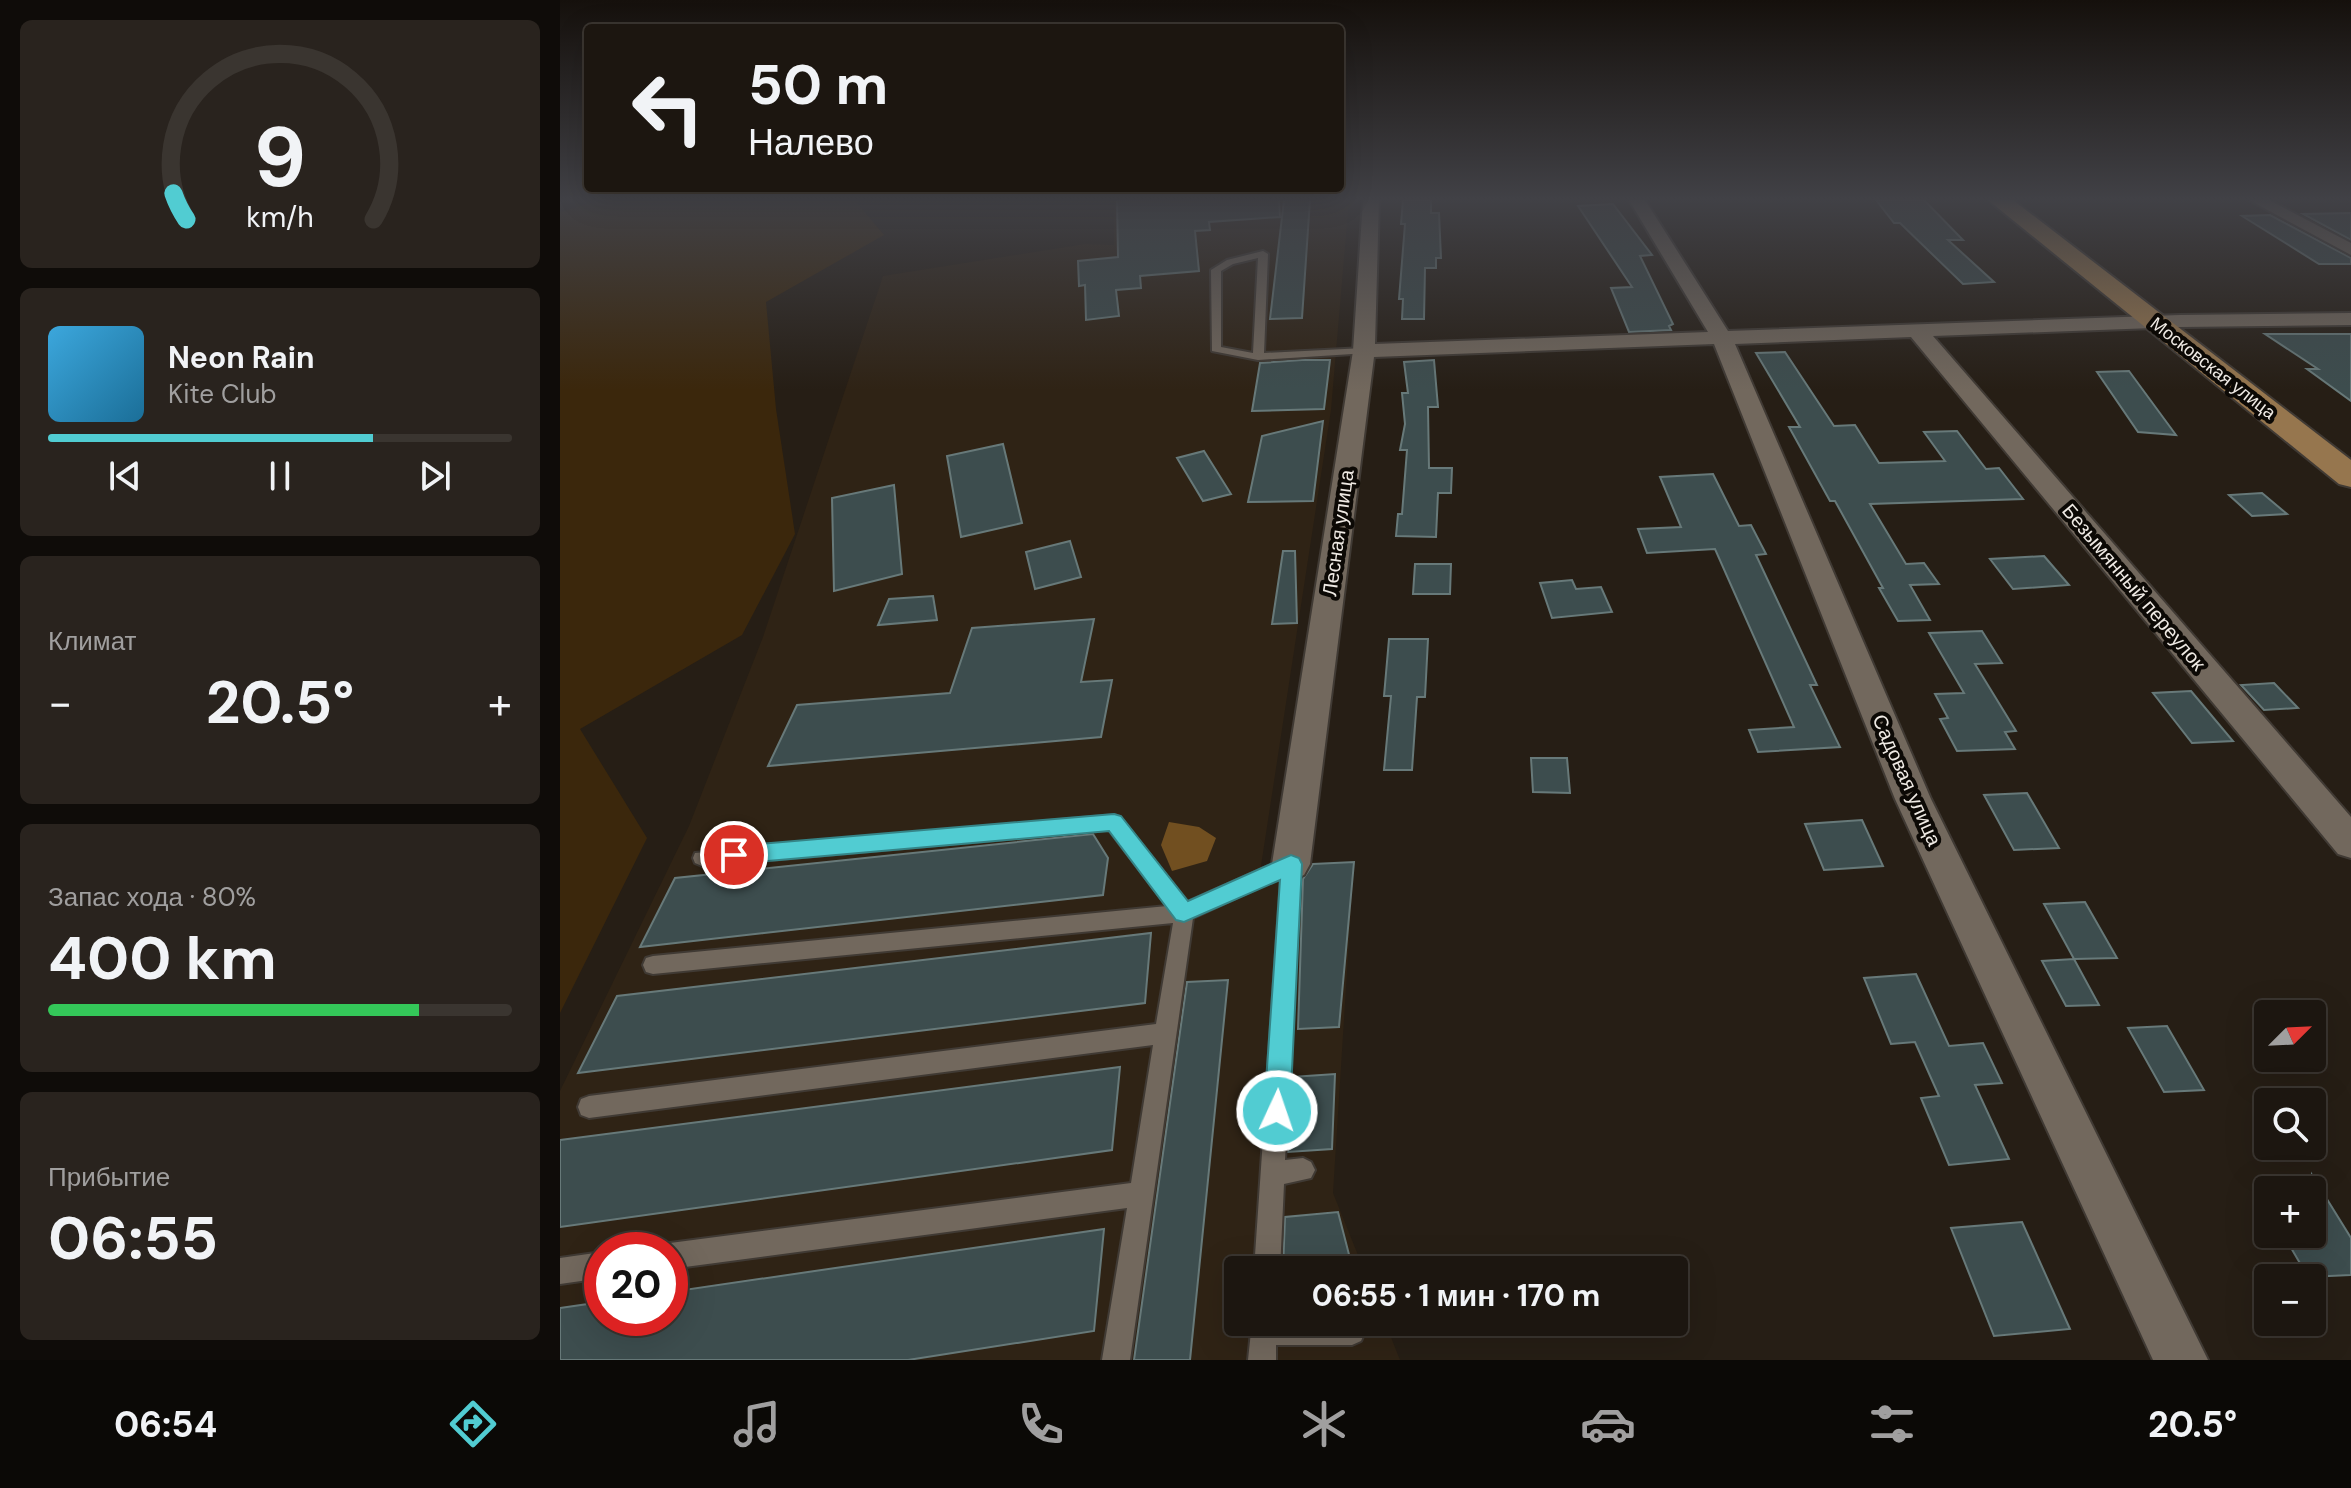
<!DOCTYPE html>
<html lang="ru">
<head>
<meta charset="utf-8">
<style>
	:root { --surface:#1c1610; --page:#29231e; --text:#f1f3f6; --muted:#a09f9f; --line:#3a3530; --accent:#51ccd2 }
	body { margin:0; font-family:"DM Sans",sans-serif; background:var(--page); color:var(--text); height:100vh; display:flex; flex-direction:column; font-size:30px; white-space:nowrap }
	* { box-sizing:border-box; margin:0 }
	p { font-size:26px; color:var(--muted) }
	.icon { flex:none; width:44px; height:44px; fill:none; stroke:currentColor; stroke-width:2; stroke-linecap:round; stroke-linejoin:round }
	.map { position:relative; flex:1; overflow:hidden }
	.drawer { display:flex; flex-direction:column; gap:20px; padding:20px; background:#0f0c09; width:560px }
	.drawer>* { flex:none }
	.hud { position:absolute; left:24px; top:24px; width:760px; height:168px; border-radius:8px; box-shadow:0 8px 32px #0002,0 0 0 2px var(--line); background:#1c1610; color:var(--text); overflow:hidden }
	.needle { width:52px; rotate:66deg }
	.buttons { position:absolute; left:1694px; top:1000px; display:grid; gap:16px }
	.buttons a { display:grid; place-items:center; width:72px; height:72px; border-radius:8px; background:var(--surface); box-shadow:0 8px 32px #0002,0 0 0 2px var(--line); font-size:40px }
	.speed { position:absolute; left:24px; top:1232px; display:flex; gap:16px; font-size:40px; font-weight:700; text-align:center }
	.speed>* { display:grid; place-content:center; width:104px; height:104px; border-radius:50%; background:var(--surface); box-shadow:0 8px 32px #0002,0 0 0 2px var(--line); line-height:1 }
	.speed .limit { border:12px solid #d22; background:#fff; color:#111 }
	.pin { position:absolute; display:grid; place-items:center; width:68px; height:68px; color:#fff; margin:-34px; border:4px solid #fff; border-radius:50%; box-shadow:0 2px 8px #0007 }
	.me { position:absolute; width:88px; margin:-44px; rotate:3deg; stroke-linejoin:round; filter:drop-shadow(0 0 6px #0008) }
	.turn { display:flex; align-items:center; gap:28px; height:168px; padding:0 32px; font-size:36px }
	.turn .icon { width:104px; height:104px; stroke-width:2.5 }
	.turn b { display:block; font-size:56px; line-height:68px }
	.big { font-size:60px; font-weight:700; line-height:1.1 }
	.drawer .card { flex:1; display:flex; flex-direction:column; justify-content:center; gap:12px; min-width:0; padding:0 28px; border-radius:12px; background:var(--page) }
	.drawer .dial { align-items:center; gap:0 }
	.dial svg { height:208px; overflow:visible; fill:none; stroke:var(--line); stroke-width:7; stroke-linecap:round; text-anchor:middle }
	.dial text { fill:var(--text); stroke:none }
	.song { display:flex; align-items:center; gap:24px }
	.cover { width:96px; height:96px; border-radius:12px; background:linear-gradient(135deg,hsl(200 70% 55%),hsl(200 70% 35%)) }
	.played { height:8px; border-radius:4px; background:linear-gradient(90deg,var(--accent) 70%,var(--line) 70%) }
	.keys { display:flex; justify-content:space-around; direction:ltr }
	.heat { display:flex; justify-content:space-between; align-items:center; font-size:44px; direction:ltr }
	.charge { height:12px; border-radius:6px; background:linear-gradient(90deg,#34c759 80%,var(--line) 0) }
	.trip { position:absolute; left:664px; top:1256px; width:464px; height:80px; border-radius:8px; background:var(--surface); box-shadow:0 8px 32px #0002,0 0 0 2px var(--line); font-weight:700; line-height:80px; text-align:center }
	.menu { display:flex; height:128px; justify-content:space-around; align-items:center; background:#0b0906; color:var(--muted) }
	.menu .icon { width:56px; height:56px }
	.menu .active { color:var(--accent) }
	.menu b { font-size:36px; color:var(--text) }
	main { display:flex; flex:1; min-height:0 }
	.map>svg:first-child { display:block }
</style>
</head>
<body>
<main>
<section class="drawer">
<div class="card dial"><svg viewBox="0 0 100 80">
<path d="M14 69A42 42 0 1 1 86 69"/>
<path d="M14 69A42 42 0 0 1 9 59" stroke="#51ccd2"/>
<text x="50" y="56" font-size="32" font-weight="700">9</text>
<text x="50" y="72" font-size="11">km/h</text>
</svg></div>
<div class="card">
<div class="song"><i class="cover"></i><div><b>Neon Rain</b><p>Kite Club</p></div></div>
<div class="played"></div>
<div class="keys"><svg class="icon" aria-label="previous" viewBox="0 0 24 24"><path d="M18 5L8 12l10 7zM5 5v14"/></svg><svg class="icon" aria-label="pause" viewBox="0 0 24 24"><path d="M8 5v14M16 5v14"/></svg><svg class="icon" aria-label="next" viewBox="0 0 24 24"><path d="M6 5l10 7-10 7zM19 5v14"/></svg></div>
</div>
<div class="card"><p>Климат</p>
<div class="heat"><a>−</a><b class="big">20.5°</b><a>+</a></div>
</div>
<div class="card"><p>Запас хода · 80%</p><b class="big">400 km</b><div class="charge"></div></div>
<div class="card"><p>Прибытие</p><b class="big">06:55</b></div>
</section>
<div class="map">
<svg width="1791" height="1360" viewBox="0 0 1791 1360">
	<rect width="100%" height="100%" fill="#261e15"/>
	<!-- built -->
	<path fill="#2f2315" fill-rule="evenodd" d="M554,200H789L771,410L701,866L794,862L773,1193L804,1270H678V1322H825L840,1360H0V1091L129,826L203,637L323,276L525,244L554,245ZM42,1250H110V1318H42Z"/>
	<!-- green -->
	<path fill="#3b270c" d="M42,200H299L296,202L324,235L206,302L216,409L235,534L182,635L20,729L87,838L0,1013V212Z"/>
	<!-- water -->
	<path fill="#714f20" d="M609,822L639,827L656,838L647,861L612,871L601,845Z"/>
	<!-- building -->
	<path fill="#3d4d4e" stroke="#677979" stroke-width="2" d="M557,200H719L720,217L649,222L650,230L635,231L639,271L580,276L581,288L556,290L559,316L526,320L525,285L519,286L518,261L558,257Z
		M724,200H750L742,318L710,319Z
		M843,200H871V213H879L881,258H876V268H865L864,319H842L843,299H839L845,224H841Z
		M1316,200H1364L1403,240H1388L1434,282L1403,284L1340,223H1334Z
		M1053,204L1092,255L1080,256L1113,324L1109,326L1111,330L1069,332L1051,288L1072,287L1018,206Z
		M1791,213V240L1743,214Z
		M1710,215L1791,258V264H1759L1682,216Z
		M1705,334H1791V401L1747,369H1758Z
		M1225,352L1274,426L1295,425L1319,463L1385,461L1364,432L1397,431L1426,469L1439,468L1463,499L1310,504L1346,564L1364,563L1379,584L1350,585L1370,620L1338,621L1319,588H1323L1275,501H1270L1229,427H1240L1196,353Z
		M742,360H770L764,409L692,411L700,363Z
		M874,360L878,407H868L869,468H892L891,493H878L876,537L836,536L838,514H842L847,450H840L845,424L842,393H848L844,362Z
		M1569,371L1616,435L1578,432L1537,372Z
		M763,421L753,501L688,502L702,436Z
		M443,444L462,523L401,537L387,456Z
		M644,451L671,494L643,501L617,458Z
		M1153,474L1179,526L1191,525L1206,554L1196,555L1257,685H1250L1280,747L1198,752L1189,730L1234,727L1155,549L1087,553L1078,529L1121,527L1100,477Z
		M334,485L342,574L274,591L272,498Z
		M1702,493L1727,514L1692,516L1669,495Z
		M510,541L521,577L475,589L466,552Z
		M723,551H735L737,623L712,624Z
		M1484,556L1509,585L1453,589L1430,559Z
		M855,564H891L890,594H853Z
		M1012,580L1016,589L1041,587L1052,612L992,618L980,583Z
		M373,596L377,620L318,625L329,599Z
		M534,619L521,682L552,680L541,737L208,766L237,705L390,693L412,628Z
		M1422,631L1442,663L1415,664L1456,731L1445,732L1455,749L1397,751L1380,719L1388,718L1375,694L1404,693L1369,633Z
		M829,639H868L865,697H857L852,770H824L831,696H824Z
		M1714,683L1738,708L1704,710L1681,685Z
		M1631,691L1673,741L1632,743L1593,693Z
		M971,758H1007L1010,793L973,792Z
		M1467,793L1499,848L1454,850L1424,795Z
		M1302,820L1323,866L1264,870L1245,824Z
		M533,834L548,858L543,895L80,947L115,878Z
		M794,862L779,1027L738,1029L743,879L753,864Z
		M1525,902L1557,958L1514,959L1484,904Z
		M591,933L585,1003L18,1073L57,996Z
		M1514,959L1539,1005L1506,1006L1482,961Z
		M1356,974L1389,1046L1423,1043L1442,1083L1415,1085L1449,1159L1389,1165L1361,1098L1379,1096L1355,1042L1331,1044L1304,978Z
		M668,980L630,1360H574L627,982Z
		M1607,1026L1644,1090L1604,1092L1568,1028Z
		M560,1067L552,1150L0,1227V1140Z
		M775,1074L772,1149L728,1152L732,1077Z
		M1752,1175L1791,1238V1275L1748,1277L1723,1234H1752Z
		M778,1212L793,1270H723L725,1217Z
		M1462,1222L1510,1329L1434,1336L1391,1228Z
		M544,1229L534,1331L348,1360H0V1308L42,1302V1318H110V1292Z"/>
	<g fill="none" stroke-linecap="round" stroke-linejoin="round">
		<defs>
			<path id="lane" d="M703,251L708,254L704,353L804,348L809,351L808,353L698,360L652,351L651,270L667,260ZM698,258L693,353L661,347V271L673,264Z
				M554,815L560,817L627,902L731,856L738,858L741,864L725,1160L743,1158L751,1162L755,1170L751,1178L724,1184L720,1270H694L721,877L633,918L570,1360H542L567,1208L110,1269V1250H100L110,1243L571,1183L593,1045L29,1118L21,1115L18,1107L21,1099L29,1096L596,1024L613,923L93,974L86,972L83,965L86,958L93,956L607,906L549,830L142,866L135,863L133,858L135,853Z
				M42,1252V1278L0,1284V1258Z
				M692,1322H800L805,1332L801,1341L792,1345H716V1360H688Z"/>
			<path id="street" d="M803,200H819L815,344L1148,332L1069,200H1085L1168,331L1620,315L1791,313V325L1620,327L1373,336L1791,817V858L1778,854L1351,337L1175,344L1371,799L1648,1360H1593L1335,799L1154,344L814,357L750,864L744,875L731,880L718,875L712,864L793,351Z
				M1689,200H1709L1791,243V255Z"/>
			<path id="primary" d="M1428,200H1453L1791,460V487L1779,484Z"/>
		</defs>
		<!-- lane casing -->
		<use href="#lane" stroke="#403a34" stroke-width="4"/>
		<!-- street casing -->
		<use href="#street" stroke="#403a34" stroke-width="4"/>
		<!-- primary casing -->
		<use href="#primary" stroke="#403a34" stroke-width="4"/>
		<!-- lane -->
		<use href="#lane" fill="#72685d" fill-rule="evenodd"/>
		<!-- street -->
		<use href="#street" fill="#72685d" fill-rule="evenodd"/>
		<!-- primary -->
		<use href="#primary" fill="#96764e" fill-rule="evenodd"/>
	</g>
	<!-- sky -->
	<linearGradient id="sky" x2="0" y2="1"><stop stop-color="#15100c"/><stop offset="0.51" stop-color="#414146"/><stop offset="1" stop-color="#414146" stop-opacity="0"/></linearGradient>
	<rect width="1791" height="390" fill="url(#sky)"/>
	<!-- route -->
	<path fill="#51ccd2" stroke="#358588" stroke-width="2" d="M554,814L561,816L628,901L724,858L731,855L739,858L742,864L730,1111L726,1121L717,1125L708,1121L704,1111L720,880L624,922L616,920L549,831L174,864L166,861L163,855L166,849L174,846Z"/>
	<g text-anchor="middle" stroke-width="8" stroke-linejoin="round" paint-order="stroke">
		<!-- far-street labels -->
		<g font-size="18" fill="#efeae4" stroke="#0c0905">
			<text transform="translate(1653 368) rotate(38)" y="6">Московская улица</text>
		</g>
		<!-- street labels -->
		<g font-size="20" fill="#efeae4" stroke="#0c0905">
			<text transform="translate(778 533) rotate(-82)" y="7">Лесная улица</text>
			<text transform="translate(1574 587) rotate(50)" y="7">Безымянный переулок</text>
			<text transform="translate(1347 780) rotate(66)" y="7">Садовая улица</text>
		</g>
	</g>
</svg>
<div class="buttons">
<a><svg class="needle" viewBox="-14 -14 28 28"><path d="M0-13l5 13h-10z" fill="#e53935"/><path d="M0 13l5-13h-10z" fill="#a09f9f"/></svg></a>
<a><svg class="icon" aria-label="search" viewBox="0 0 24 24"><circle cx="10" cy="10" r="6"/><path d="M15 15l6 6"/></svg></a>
<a>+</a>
<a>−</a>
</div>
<div class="speed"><div class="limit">20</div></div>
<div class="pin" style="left:174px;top:855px;background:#d93025"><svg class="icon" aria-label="arrive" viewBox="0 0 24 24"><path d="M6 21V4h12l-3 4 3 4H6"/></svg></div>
<svg class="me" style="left:717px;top:1111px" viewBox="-20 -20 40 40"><circle r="17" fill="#51ccd2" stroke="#fff" stroke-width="3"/><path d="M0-11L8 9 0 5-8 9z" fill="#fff"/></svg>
<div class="trip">06:55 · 1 мин · 170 m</div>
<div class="hud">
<div class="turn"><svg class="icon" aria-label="left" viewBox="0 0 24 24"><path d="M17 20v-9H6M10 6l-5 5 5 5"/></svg><div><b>50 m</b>Налево</div></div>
</div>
</div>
</main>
<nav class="menu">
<b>06:54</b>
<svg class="icon active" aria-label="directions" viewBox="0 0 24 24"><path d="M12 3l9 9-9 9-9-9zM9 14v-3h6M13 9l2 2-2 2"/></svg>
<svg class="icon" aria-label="music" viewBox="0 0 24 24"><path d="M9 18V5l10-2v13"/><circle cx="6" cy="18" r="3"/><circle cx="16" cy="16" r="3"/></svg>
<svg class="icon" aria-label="phone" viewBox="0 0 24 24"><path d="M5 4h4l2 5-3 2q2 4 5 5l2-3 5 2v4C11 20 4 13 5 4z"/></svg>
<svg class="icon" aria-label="climate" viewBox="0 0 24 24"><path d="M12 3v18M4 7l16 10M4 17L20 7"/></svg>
<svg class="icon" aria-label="car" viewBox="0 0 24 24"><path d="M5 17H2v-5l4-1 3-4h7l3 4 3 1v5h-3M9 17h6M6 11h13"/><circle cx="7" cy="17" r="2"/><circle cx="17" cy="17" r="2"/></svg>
<svg class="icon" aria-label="filters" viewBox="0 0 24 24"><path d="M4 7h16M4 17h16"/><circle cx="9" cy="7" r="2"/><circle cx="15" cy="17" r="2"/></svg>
<b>20.5°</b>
</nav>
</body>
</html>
